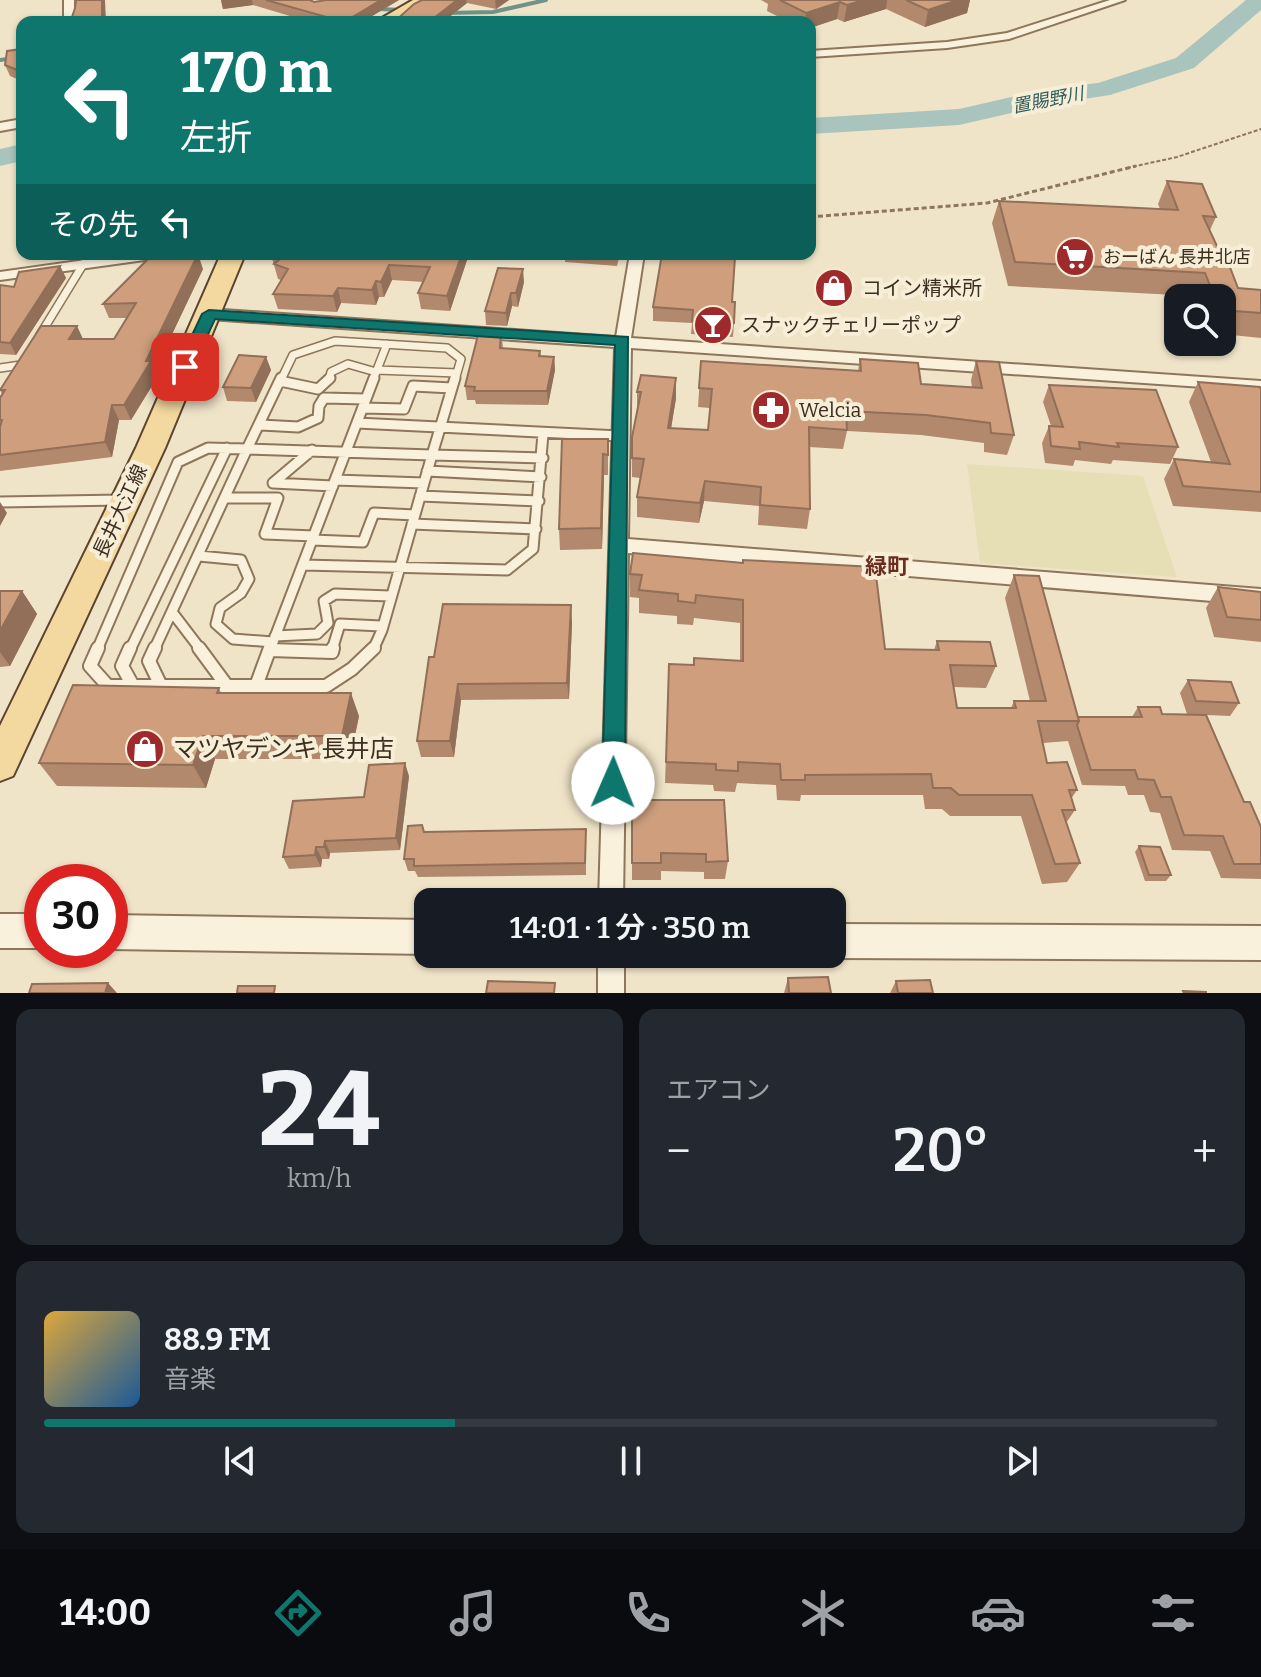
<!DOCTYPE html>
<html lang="ja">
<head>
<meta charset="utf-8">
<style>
	:root { --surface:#171b24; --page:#242831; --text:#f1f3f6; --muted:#9ea1a6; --line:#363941; --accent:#0f766e }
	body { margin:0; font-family:Bitter,"Noto Sans JP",serif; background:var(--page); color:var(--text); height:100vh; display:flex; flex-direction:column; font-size:30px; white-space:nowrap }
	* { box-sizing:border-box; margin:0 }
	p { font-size:26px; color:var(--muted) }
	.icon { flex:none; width:44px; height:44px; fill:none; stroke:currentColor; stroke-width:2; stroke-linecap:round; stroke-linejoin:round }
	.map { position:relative; height:993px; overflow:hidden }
	.side { display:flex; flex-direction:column; gap:16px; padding:16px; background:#0d0f14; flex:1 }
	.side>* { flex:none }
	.top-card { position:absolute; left:16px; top:16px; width:800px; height:244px; border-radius:16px; box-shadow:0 2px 6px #0004; background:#0f766e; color:#fff; overflow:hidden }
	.tools { position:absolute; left:1164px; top:284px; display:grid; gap:16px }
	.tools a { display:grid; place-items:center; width:72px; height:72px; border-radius:16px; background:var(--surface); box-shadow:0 2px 6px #0004; font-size:40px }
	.speed { position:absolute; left:24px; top:864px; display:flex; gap:16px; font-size:40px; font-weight:700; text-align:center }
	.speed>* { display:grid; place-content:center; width:104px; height:104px; border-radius:50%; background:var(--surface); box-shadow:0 2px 6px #0004; line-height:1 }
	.speed .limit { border:12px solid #d22; background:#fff; color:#111 }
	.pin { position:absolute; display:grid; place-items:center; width:68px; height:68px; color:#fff; margin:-34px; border-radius:16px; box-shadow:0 4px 12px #0006 }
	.me { position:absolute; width:88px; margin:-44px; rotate:1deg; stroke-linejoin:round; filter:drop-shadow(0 0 6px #0008) }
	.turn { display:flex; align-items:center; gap:28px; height:168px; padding:0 32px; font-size:36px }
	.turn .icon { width:104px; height:104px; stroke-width:2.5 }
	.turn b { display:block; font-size:56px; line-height:68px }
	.then { display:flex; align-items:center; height:76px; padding:0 32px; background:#0003; gap:16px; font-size:30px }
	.big { font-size:60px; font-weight:600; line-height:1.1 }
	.side .card { flex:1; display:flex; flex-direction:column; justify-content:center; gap:12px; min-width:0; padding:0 28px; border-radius:16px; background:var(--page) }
	.side .dial { align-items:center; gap:0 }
	.dial b { font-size:104px; line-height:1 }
	.song { display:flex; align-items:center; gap:24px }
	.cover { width:96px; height:96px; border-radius:12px; background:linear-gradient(135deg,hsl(40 70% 55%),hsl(210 70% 35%)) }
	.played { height:8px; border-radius:4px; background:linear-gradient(90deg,var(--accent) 35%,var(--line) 35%) }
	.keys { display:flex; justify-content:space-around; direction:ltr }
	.heat { display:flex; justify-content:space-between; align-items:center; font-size:44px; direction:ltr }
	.side .tiles { flex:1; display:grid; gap:16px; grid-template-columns:1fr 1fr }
	.card:last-child { grid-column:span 2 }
	.trip { position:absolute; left:414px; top:888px; width:432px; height:80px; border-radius:16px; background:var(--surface); box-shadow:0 2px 6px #0004; font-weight:600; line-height:80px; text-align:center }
	.dock { display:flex; height:128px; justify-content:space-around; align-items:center; background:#090b0e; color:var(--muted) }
	.dock .icon { width:56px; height:56px }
	.dock .selected { color:var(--accent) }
	.dock b { font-size:36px; color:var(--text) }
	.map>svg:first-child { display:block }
</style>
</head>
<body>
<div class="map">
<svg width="1261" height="993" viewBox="0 0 1261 993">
	<rect width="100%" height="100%" fill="#f0e4c8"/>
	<!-- farmland -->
	<path fill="#e6deb5" d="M967,464L1143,476L1177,577L980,563Z"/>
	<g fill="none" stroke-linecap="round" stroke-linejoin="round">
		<!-- stream -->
		<path stroke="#6f938a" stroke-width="4" d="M377,9L405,10
			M445,13L493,12L546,0
			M272,22L305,17
			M0,60L22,57"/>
		<!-- river -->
		<path fill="#a9c4bc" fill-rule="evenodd" d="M1246,0H1261V10L1194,68L1110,95L1051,104L959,125L810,134V118L959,109L1051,88L1098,83L1176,58Z
			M22,144V161L0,166V149Z"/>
		<defs>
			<path id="service-far2" d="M40,335L84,263
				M0,368L21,365
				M377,370L457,373
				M281,380L293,355L335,341L447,348L461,359L455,380
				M329,380L331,372L348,364L376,372
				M373,380L387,344"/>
			<path id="service-far1" d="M280,381L318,389L330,378
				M363,408L404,409L413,386L452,388
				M357,423L620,436
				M261,425L298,427L318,418L319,406L324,398L366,399
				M247,449L432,455
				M247,449L281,378
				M312,450L273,483L333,486
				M432,455L543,458
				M432,455L455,378
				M427,471L541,477
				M335,480L424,483
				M420,496L539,501
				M227,498H278L265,534L314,536
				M0,502L121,500
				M412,524L536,529
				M312,540L363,542L374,513L415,515
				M199,556L241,560L249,579L241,593L220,608L216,624L233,639L273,642
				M303,565L507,570L533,549L543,434
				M172,612L201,650
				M275,636L317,634L328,623L324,601L335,594L390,596
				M97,650L178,462L208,448L247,449
				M130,650L227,448
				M154,650L247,449
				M270,650H283
				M270,650L374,378
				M332,650L340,624L381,626
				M373,650L382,630L432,455"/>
			<path id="service" d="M98,648L90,666L108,686H161
				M130,648L122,666L133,686
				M155,648L149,661L161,686
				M199,648L227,686
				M270,650L332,652L333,648
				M161,686H326L352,669L374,648
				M256,686L270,648"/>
			<path id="minor" d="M64,0H74V22H64Z
				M1110,0H1125L1009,39L947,48L810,57V51L947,42L1007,33Z
				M22,119V127L0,131V123Z
				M128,254H166L159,258L0,280V272Z
				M630,254H644L631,338L1261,381V391L631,348L628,539L1261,589V605L628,553L623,902H599L615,347L209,319L201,314L209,309L616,337Z
				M598,954H624V993H598Z"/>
			<path id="tertiary" d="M0,914H42V948H0Z
				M110,915L428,920V954L110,949Z
				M832,924L1261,926V960L832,958L823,954H832Z"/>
			<path id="primary" d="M413,0H434L397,22H375Z
				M221,254H245L165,448L13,776L0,781V726L136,448Z"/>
		</defs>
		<!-- service-far2 casing -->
		<use href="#service-far2" stroke="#8d765c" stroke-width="10"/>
		<!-- service-far1 casing -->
		<use href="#service-far1" stroke="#8d765c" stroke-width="13"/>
		<!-- service casing -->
		<use href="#service" stroke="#8d765c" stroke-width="16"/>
		<!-- minor casing -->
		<use href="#minor" stroke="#8d765c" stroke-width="4"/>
		<!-- tertiary casing -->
		<use href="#tertiary" stroke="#8d765c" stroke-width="4"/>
		<!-- primary casing -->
		<use href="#primary" stroke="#5b4430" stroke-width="4"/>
		<!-- path-far1 -->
		<path stroke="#8d765c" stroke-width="2" stroke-dasharray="4 2" stroke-linecap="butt" d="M1127,168L1177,157L1261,129"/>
		<!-- path -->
		<path stroke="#8d765c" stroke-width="3" stroke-dasharray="5 3" stroke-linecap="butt" d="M810,217L987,203L1136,166"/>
		<!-- service-far2 -->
		<use href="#service-far2" stroke="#faf1dc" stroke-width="7"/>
		<!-- service-far1 -->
		<use href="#service-far1" stroke="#faf1dc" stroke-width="9"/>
		<!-- service -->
		<use href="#service" stroke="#faf1dc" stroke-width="12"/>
		<!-- minor -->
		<use href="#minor" fill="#faf1dc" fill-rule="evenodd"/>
		<!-- tertiary -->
		<use href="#tertiary" fill="#faf1dc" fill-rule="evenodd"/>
		<!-- primary -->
		<use href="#primary" fill="#f3d9a0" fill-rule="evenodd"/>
	</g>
	<!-- wall -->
	<path fill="#b2896c" d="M221,0H310L314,2L326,0H399L362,22H310L253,5L223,9Z
		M422,0H509L496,9L467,3L443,22H394Z
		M761,0H970L967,13L925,27L886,9L844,22L837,19L810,28V22H789L767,11L768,4Z
		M22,49V81L10,76L5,65Z
		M1167,181L1216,217L1210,230L1238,288L1261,313V338L1222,334V298H1195L1194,296L1008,286L992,223L999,201L1160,209L1158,204Z
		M469,254L450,311L421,309L418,293L424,282L392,280L384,297H379L376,305L341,303L337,312L278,309L273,294L281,280L278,279L272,258Z
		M565,254H620L617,266L565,262Z
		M60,266L66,278L16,355L0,354V285L14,287Z
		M203,269L155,370L158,376L131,420H119L112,457L0,471V398L2,394L0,390L83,339H114L127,318H109L103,304Z
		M524,282L518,307L512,306L507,326L486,325L485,311Z
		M732,302L734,323L733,337L691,334L692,323L653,321V307Z
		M501,329L503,348L540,351L541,356L554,357L555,370L548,405L476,404L475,400H467L465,386Z
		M266,357L271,370L256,402L227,401L223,387Z
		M860,359L921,384L972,387L971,380L976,361L1014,435L1007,455L984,452V443L921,435L847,431L843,449L809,447L810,509L807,529L758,525L759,506L704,501L699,523L637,517V497L640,478L632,477V458L637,411V392L676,378V398L671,428L708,430L710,408L698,407L701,361L858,371Z
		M1198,382L1261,390V512L1173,506L1164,479L1174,459L1211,462L1189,402Z
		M1049,385L1178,447L1170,464L1113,460L1111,464L1075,460L1073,466L1045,463L1042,443L1049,426H1051L1043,402Z
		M608,439V475H604L602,549L560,550L559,529Z
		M633,553L885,649L934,650L937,641L996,666L986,688L953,687L957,708H1011L1014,701H1030L1005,598L1014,575L1078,717H1132L1138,707L1162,714H1187L1180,693L1188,680L1239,703L1230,716L1207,715L1244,802L1261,827V879L1221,878L1210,851L1172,850L1160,813L1150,812L1144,795H1128L1125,786L1082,785L1068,741L1043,743L1047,763L1077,790L1071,799L1075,810L1066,823L1080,863L1067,882L1042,884L1021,816H950L942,809H925L923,795H801L800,801L777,800L776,785L737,783L735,792L714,791L713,785L665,783L669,664L694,665L740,660V623L694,618L693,625L677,624V616L639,613V598L630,597V574Z
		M1218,587L1261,592V642L1214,637L1206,608Z
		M0,591H22L37,614L10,666L0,667Z
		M572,622L569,699L461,700L454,757H421L417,741L434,657Z
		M219,688L221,693L359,716L350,759H215L206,788L57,786L39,763Z
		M409,776L400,850L330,853L329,859H322L321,867L289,869L283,857L364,797Z
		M632,800L728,861L725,879H704V872L661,871V880H632Z
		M586,829V875L418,877L415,871H408L404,859L424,832Z
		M1139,846L1171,875L1166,881H1145L1135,852Z
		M788,978L831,993H784Z
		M896,981L933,993H890Z"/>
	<!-- shaded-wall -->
	<path fill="#916f58" d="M102,0H105L106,22H102Z
		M221,0H252L253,5L223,9Z
		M381,0H399L362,22H344Z
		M457,0H466L467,3L443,22H429Z
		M495,0H509L496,9Z
		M864,0H887L886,9L844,22L847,5Z
		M958,0H970L967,13L925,27L928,10Z
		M840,2L837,19L810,28V22H805L806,13Z
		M198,254L203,269L155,370L158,376L131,420L124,405Z
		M462,254H469L450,311L447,296Z
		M389,265L392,280L384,297L381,282Z
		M60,266L66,278L16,355L10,343Z
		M523,269L524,282L518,307L516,293Z
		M376,281L379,297L376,305L372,290Z
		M338,288L341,303L337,312L333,296Z
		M511,293L512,306L507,326L506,313Z
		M77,326L84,341L69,339Z
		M266,357L271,370L256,402L251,388Z
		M554,357L555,370L548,405L547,391Z
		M676,378V398L668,447V428Z
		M112,405L119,420L112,457L105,442Z
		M603,454L604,475L602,549L601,528Z
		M705,481L704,501L699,523L700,503Z
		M0,502L7,513L0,526Z
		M22,591L37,614L10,666L0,652V631Z
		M571,605L572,622L569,699L567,683Z
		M458,684L461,700L454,757L450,741Z
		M351,693L359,716L350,759L342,736Z
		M203,736L215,759L206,788L193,765Z
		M405,763L409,776L400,850L396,838Z
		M325,841L330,853L329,859L324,847Z
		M316,847L322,859L321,867L315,855Z
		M108,983L117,993H105Z"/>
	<!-- building -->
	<path fill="#cf9f7d" stroke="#916f58" stroke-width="2" d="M76,0H102V22H63L71,20L75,8Z
		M266,0H310L314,2L326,0H381L344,22Z
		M422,0H457L429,22H394L414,4Z
		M780,0H864L847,5L840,2L806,13Z
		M906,0H958L928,10Z
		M22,49V72L5,65L7,51Z
		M1167,181L1202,184L1216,217L1203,216L1222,257H1226L1238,288L1261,290V313L1222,310V298H1215L1205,273L1015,262L999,201L1178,210Z
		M165,254H198L146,361H151L124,405H112L105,442L0,455V427L2,420H0V398L5,390H0L41,326H77L69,339H114L136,303L103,304L151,256L157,258Z
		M277,254H462L447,296L418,293L430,267L389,265L381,282L376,281L372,290L338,288L333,296L273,294L288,269L274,264L279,260L272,258Z
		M662,254H698L735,257L732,302H735L734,323L692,321L693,310L653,307Z
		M60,266L10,343L0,342V285L14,287L19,272Z
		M498,268L523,269L516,293H511L506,313L485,311Z
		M480,327L501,329L500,348L540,351L539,356L554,357L547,391H474L475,387L465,386Z
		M239,355L266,357L251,388L223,387Z
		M860,359L918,363L921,384L982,388L976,361L999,362L1014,435L991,433L990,423L926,415L846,411L847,430L809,427L810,509L760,505L761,487L705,481L700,503L637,497L644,459L632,458V437L641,392H637L641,375L676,378L668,428L708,430L712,389L699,388L701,361L861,371Z
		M1198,382L1260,387L1261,390V492L1183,486L1174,459L1230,464Z
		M1049,385L1156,390L1178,447L1117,443L1119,447L1079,442L1080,449L1051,446L1049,426L1063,427Z
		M562,439H608V455L603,454L601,528L559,529Z
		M633,553L743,563V560L875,567L885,649L939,650L937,641L990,642L996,666L950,665L957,708H1016L1014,701H1046L1014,575L1039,576L1079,721H1038L1047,763L1067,762L1077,790H1069L1075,810H1062L1080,863L1055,864L1032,795H959L951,788H933L931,774L805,775V780H781L780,764L738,762V771L716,770V764L666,762L669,664L694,665V658L743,661V600L696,595L695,603L678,601V594L639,590L642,575L630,574Z
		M1218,587L1261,592V620L1227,617Z
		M0,591H22L0,631Z
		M443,604L571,605L567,683L458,684L450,741H417L429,657H434Z
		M1188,680L1231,682L1239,703L1196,701Z
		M73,685L219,688L217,693H351L342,736H203L193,765L39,763Z
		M1138,707H1160L1162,714L1206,715L1244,802H1250L1261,827V864H1234L1223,836L1184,835L1171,797H1161L1154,780L1138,779L1135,770H1091L1077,725L1079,721L1078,717H1142Z
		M405,763L396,838L325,841L324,847H316L315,855L283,857L293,801L364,797L369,765Z
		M632,800H724L728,861L706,862V854L661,853V863H632Z
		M422,825L424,832L586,829L585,863L414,866V859H404L408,826Z
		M1139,846L1160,847L1171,875H1149Z
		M828,977L831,993H789L788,978Z
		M930,980L933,993H898L896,981Z
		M488,981L555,983L554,993H486Z
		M108,983L105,993H29L32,984Z
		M238,986H275L274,993H237Z
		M1183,991L1206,992V993H1184Z"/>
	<!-- route -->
	<path fill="#0f766e" stroke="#0a4d48" stroke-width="2" d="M209,310L628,337L625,783L621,790L613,793L605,790L602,783L615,345L215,319L191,371H180L177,367L202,314Z"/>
	<!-- icons -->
	<defs>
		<symbol id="supermarket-disc" viewBox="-11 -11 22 22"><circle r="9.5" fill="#9e2a2b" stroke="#f7eed8"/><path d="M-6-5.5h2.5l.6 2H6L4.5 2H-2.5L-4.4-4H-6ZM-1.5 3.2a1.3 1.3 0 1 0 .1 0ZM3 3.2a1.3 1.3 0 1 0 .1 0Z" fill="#fff"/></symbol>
		<symbol id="shop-disc" viewBox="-11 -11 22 22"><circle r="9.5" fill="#9e2a2b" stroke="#f7eed8"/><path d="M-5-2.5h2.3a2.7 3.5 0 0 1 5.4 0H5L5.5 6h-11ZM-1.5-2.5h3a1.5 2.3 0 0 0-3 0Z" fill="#fff"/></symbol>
		<symbol id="bar-disc" viewBox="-11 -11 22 22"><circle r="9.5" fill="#9e2a2b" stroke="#f7eed8"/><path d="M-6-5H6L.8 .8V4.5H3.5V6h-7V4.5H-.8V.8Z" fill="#fff"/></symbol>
		<symbol id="pharmacy-disc" viewBox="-11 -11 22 22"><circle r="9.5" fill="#9e2a2b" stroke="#f7eed8"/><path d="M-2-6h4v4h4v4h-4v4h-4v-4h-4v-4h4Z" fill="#fff"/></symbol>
	</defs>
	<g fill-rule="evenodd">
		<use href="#supermarket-disc" x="1053" y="235" width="44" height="44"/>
		<use href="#shop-disc" x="812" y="266" width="44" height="44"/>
		<use href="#bar-disc" x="691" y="303" width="44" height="44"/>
		<use href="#pharmacy-disc" x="749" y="388" width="44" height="44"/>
		<use href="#shop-disc" x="123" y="727" width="44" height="44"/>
	</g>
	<g text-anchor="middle" stroke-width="8" stroke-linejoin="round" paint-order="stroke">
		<!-- far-water labels -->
		<g font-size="18" font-style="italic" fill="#2f5d5a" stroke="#f7eed8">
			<text transform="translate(1048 100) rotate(-11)" y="6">置賜野川</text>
		</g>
		<!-- far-poi labels -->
		<g font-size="18" fill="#3d2e20" stroke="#f7eed8" text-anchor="start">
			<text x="1103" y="263">おーばん 長井北店</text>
		</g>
		<!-- poi labels -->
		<g font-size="20" fill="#3d2e20" stroke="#f7eed8" text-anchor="start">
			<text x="862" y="295">コイン精米所</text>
			<text x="741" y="332">スナックチェリーポップ</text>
			<text x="799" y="417">Welcia</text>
		</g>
		<!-- street labels -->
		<g font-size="20" fill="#3d2e20" stroke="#f7eed8">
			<text transform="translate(120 511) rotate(-65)" y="7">長井大江線</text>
		</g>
		<!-- neighbourhood labels -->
		<g font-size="22" font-weight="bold" fill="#6b2e1e" stroke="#f7eed8">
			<text x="887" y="574">緑町</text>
		</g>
		<!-- near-poi labels -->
		<g font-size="24" fill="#3d2e20" stroke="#f7eed8" text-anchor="start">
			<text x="173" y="757">マツヤデンキ 長井店</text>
		</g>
	</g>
</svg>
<div class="tools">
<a><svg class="icon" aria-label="search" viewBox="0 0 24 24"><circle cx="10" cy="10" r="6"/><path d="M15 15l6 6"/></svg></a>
</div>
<div class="speed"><div class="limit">30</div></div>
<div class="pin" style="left:185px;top:367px;background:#d93025"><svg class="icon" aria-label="arrive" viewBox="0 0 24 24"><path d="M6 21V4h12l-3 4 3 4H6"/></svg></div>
<svg class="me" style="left:613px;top:783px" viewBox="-20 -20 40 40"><circle r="19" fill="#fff"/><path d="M0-13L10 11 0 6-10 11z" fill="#0f766e"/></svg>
<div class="trip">14:01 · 1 分 · 350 m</div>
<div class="top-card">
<div class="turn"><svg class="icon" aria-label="left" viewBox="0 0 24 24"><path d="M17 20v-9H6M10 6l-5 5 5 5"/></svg><div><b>170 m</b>左折</div></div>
<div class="then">その先<svg class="icon" aria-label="left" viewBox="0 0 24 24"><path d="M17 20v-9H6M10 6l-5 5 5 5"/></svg></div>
</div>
</div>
<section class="side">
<div class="tiles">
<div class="card dial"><b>24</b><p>km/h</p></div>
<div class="card"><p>エアコン</p>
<div class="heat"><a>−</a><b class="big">20°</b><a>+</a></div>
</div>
<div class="card">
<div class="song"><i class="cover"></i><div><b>88.9 FM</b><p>音楽</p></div></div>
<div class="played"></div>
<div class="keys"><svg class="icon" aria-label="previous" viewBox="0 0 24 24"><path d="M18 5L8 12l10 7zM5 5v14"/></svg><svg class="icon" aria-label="pause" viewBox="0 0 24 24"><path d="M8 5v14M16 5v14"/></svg><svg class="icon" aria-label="next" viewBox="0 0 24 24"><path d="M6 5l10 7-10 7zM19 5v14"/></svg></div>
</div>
</div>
</section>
<nav class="dock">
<b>14:00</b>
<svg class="icon selected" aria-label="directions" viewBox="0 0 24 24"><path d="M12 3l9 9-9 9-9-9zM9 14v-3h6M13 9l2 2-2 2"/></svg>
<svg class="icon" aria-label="music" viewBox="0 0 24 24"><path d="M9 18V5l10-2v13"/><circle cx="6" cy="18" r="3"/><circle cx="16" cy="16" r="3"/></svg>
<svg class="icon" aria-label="phone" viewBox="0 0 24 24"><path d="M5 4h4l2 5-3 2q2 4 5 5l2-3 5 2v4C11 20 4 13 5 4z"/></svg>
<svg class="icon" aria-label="climate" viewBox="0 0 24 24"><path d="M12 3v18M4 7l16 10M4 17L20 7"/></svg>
<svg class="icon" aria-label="car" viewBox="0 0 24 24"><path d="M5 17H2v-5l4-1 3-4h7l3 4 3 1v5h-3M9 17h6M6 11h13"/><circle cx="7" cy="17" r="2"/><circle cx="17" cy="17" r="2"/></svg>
<svg class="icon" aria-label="filters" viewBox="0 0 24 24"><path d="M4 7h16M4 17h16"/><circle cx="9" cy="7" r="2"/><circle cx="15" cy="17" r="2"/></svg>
</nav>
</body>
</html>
